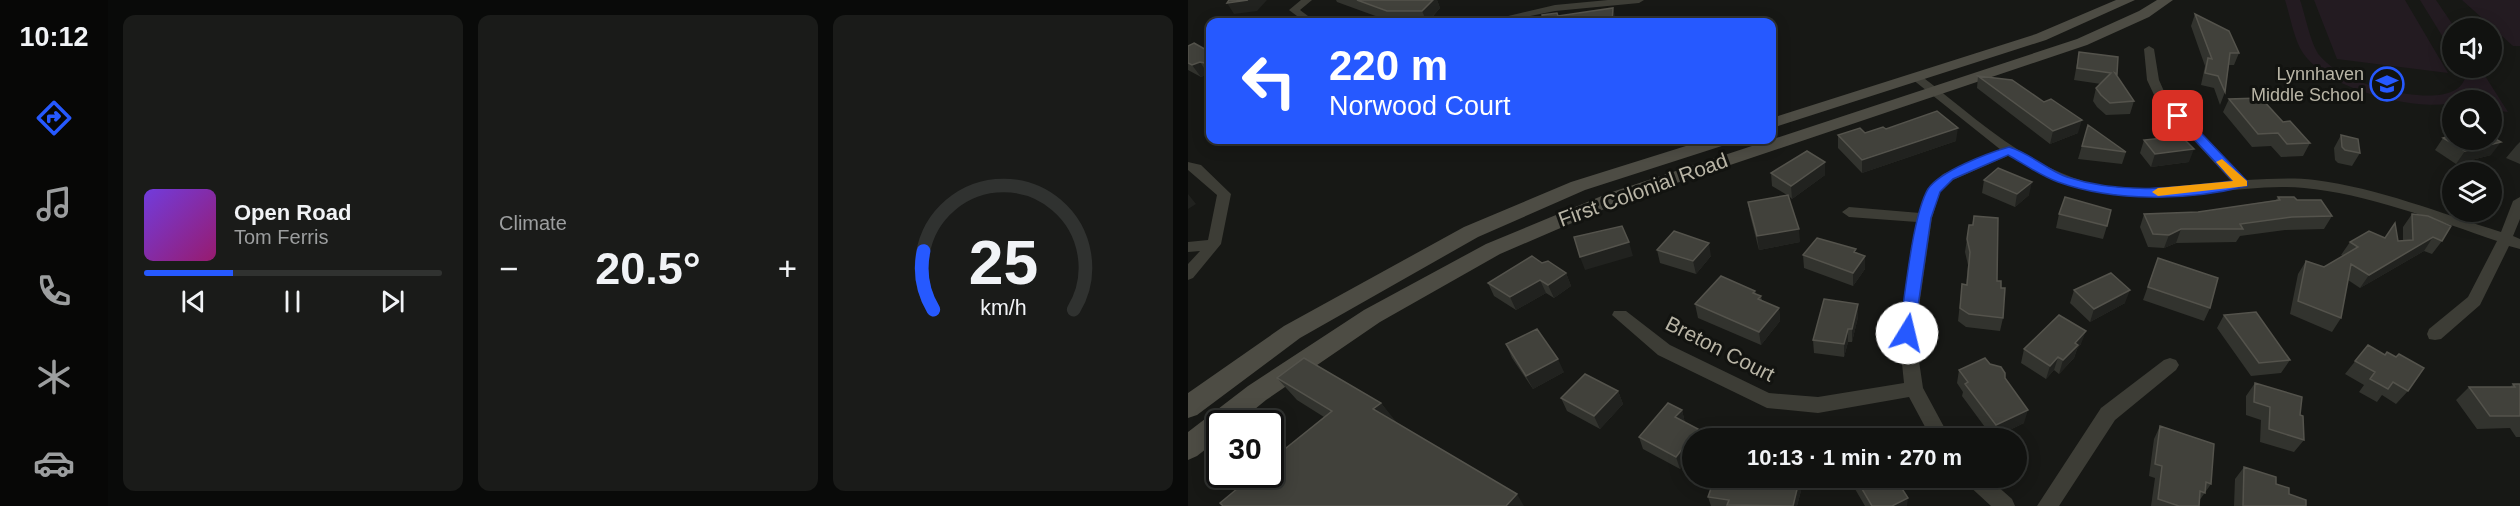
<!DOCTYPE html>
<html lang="en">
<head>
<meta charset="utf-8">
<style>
	:root { --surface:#111210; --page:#1a1b19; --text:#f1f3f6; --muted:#9c9e9f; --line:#303230; --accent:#2659ff }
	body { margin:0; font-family:Arial,sans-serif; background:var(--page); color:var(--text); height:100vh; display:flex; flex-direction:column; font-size:22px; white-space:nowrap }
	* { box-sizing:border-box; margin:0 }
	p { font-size:20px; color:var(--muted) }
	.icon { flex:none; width:33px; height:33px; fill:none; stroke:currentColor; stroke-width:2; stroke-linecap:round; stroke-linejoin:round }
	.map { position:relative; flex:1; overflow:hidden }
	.panel { display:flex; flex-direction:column; gap:15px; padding:15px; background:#090a09; width:1080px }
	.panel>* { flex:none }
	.guide { position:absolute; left:18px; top:18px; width:570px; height:126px; border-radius:12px; box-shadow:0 3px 15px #0003,0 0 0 2px var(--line); background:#2659ff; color:#fff; overflow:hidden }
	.controls { position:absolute; left:1254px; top:18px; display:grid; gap:12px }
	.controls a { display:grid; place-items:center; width:60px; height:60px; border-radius:50%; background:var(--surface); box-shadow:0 3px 15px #0003,0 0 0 2px var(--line); font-size:30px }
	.speed { position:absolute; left:18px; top:410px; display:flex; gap:12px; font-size:30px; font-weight:700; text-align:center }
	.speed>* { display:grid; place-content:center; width:78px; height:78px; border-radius:50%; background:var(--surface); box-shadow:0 3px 15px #0003,0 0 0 2px var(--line); line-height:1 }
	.speed .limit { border:3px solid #111; border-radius:9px; background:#fff; color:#111 }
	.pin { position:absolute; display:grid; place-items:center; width:51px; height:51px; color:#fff; margin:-26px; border-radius:12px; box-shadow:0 3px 9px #0006 }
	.me { position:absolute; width:66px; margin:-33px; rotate:9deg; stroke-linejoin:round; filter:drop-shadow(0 0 4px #0008) }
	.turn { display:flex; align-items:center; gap:21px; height:126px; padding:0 24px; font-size:27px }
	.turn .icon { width:78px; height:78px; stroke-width:2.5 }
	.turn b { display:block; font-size:42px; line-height:51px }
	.big { font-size:45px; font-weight:600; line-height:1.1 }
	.panel .card { flex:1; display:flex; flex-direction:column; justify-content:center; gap:9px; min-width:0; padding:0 21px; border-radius:12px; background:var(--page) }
	.panel .dial { align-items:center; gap:0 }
	.dial svg { height:156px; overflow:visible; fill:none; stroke:var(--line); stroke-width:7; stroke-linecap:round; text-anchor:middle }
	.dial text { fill:var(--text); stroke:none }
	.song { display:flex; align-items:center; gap:18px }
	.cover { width:72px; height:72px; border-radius:9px; background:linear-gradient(135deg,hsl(260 70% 55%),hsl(320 70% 35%)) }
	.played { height:6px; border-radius:3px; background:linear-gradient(90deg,var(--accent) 30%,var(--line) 30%) }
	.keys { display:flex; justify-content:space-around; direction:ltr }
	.heat { display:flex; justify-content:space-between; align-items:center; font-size:33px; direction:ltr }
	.panel .tiles { flex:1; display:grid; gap:15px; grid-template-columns:repeat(3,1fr) }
	.trip { position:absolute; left:494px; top:428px; width:345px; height:60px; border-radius:30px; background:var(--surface); box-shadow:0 3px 15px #0003,0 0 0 2px var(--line); font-weight:600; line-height:60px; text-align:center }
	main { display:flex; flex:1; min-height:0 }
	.menu { display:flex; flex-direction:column; width:108px; justify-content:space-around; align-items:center; background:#070706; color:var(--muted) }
	.menu .icon { width:42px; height:42px }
	.menu .active { color:var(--accent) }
	.menu b { font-size:27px; color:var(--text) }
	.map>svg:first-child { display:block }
</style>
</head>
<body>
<main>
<nav class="menu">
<b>10:12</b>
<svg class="icon active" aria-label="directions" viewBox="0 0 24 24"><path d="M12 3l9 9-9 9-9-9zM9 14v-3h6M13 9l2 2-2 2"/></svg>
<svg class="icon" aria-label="music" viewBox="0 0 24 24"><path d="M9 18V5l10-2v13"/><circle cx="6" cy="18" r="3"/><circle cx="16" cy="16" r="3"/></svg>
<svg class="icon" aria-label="phone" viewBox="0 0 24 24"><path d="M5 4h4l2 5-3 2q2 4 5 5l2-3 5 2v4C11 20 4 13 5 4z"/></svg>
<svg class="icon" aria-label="climate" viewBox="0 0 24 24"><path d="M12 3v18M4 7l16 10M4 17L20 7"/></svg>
<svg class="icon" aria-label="car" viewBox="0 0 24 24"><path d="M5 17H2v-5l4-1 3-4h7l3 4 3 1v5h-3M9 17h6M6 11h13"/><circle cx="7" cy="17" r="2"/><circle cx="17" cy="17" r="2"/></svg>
</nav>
<section class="panel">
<div class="tiles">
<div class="card">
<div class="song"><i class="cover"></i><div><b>Open Road</b><p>Tom Ferris</p></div></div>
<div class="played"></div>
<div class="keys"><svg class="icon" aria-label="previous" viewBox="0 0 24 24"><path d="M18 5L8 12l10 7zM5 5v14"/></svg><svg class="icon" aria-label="pause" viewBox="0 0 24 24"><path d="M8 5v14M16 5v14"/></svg><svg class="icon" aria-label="next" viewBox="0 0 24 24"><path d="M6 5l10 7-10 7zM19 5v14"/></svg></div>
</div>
<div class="card"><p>Climate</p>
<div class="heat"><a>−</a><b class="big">20.5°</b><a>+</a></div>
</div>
<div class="card dial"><svg viewBox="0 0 100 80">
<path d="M14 69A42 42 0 1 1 86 69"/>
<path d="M14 69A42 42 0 0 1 9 39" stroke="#2659ff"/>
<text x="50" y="56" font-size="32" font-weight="700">25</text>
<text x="50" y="72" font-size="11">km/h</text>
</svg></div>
</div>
</section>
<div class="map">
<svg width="1332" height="506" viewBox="0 0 1332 506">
	<rect width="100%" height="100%" fill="#171815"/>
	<!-- green -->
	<path fill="#231b21" d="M1097,0H1112C1117,14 1123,46 1132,56C1140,65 1151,73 1162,78C1185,88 1272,114 1278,74L1274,68H1292L1320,112L1304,110V100H1296L1292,93C1281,97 1268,103 1258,104C1218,109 1132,87 1112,48C1105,34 1102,16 1097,0Z
		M1126,0H1217L1260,73L1149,59Z
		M1232,0H1248L1267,28L1264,52Z
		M1274,0H1332V46H1325Z"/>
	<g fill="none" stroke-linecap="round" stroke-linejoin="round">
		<!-- street -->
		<path fill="#3d3d36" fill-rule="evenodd" d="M113,0H124L112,10L128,22H117L101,10Z
			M420,0H456L451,3L367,11L312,22H295L367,5Z
			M961,46L966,49L971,80L979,98L1058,180C1081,179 1104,177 1127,180C1190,188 1252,213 1313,232L1325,201L1332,197V219L1325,236L1332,239V249L1321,246L1292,305L1253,339L1247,340L1241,339L1239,334L1241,329L1280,297L1309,241C1251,221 1176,193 1116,188C1086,185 1056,189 1026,192C949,200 888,200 822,155L765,180L752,192L744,218L727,334L735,388L762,438H743L721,397L630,413L579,408L470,355L424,315L426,311H438L482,345L581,393L630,397L716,383L711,334L729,222L661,217L654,212L661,207L732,213L739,190L755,174L813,150L724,79V75H732C792,121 850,179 929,188C967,192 1007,186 1044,182L968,99L959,80L956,49Z
			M0,162L13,165L43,194L33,244L5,278L0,280V264L12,251L0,252V242L20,240L29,195L0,170Z
			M982,358L988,360L991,365L988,370L927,420L871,506H849L913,408L976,360Z
			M775,477H799L824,499L827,506H803L778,483Z"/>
		<!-- secondary -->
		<path fill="#4d4c44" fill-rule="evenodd" d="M928,0H947L858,40L584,128V118L848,34Z
			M969,0H985L961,17L899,45L435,201L312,254L192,322L78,400L50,423H32V438L9,456L0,460V432L60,386L176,310L298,244L421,193L889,39L951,11Z
			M517,140H543L540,144L397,190L290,237L112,338L9,415L0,418V393L96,326L276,227L383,182Z"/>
	</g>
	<!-- wall -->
	<path fill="#32332e" d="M148,0H249L252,8L240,22H204L149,2Z
		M1007,14L1051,53L1046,65H1041L1037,92L1032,105L1026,88L1013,85L1017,66L1003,26Z
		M0,46L22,52V75L20,74L13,77L0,70Z
		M891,52L929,74V76L946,101L942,114L918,115L909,107L905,101L908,88L913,84L886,80Z
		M790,76L890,133L862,144L789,88Z
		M1041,99L1095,122L1122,143L1115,156L1093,157L1083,146L1064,147L1035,112Z
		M900,125L938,152L934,164L890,159Z
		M698,129L768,141L674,173L650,148V135L677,133Z
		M1264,133V140L1303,155L1268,164L1247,150L1255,138L1263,136Z
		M1153,135L1172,153L1164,166L1150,163L1147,160L1146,148Z
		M956,140L1001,162L963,167L952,153Z
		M1332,142V164L1318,158L1328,146Z
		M583,173L637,175L604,199L601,196L612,242L571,250L562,215L560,202L599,195L584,186Z
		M796,180L841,195L827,207L794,193Z
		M1090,197L1109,200L1144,216L1136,229L1097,230L1052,236L1048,242L988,243L976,248L960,247L952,227L956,214L1010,212L1088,200Z
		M871,214L919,226L915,239L868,228Z
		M1224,214L1254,241L1244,254L1236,251L1172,288L1160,280L1153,318L1144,332L1102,314L1110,274L1118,261L1136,267L1155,256L1153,255L1162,242L1197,238L1210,241H1215V227Z
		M786,216L809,281L813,288L815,318L812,331L778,327L770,321L774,284L778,285L780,265L777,252L781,225H784Z
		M469,250L523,256L508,274L472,263Z
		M668,253L677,256V269L665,286L616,268L615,255Z
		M970,258L1022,308L1016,321L955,300Z
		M354,263L378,273L383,286L366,298L358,293L328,310L306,296L300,283Z
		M886,290L937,303L902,322L882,303Z
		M567,291L568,294L573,296L574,301L591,308L592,321L573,345L510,318L507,304Z
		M670,304V317L664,342H660L656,357L626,353L625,340Z
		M1036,315L1102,360L1093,373L1063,376L1029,328Z
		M318,344L376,372L345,389L324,358Z
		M893,344L889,349L886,358L871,374L866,370L858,379L833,363L836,349Z
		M1180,345L1220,391L1208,404L1194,395L1189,402L1171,392L1176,385L1157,374Z
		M802,364L817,378L836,423L805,438L774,396L775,392L769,383L771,370Z
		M89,378L193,403L208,423L136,417L109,400Z
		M1067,383L1112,415L1116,440L1106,452L1072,442L1073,420L1058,415V396Z
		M1325,384H1332V437H1328L1322,428L1289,429L1268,400L1281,387H1322Z
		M430,391L435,404L412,429L379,411L373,398Z
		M494,410L497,423L504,438V454L492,469L455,449L451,437Z
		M972,426L1023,484L1011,501V506H963L967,478L961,476L966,439Z
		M1056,467L1088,484L1118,506H1046L1047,479Z
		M660,477H713L716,481L715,491L719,506H677Z
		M615,483L609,506H523L520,497Z"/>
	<!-- shaded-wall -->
	<path fill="#21221f" d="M60,0H79L69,11L46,14L39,3Z
		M245,0H249L252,8L239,22L234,11Z
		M425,8L428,19V22H424Z
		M12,62L20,74L13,77L4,65Z
		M894,120L890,133L862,144L865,131Z
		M770,128L768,141L674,173V160Z
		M1313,142L1303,155L1268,164L1277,151Z
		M1006,149L1001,162L963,167L967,154Z
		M637,162V175L604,199L603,186Z
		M844,182L841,195L827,207L829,194Z
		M0,194L8,204L0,209Z
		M611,229L612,242L571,250L569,236Z
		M993,229L988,243L976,248L981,235Z
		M1245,237L1236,251L1172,288L1181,275Z
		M441,242L445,256L397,270L392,257Z
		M521,243L523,256L508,274L505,261Z
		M677,256V269L665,286V273Z
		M378,273L383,286L366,298L360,285Z
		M352,280L358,293L328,310L322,297Z
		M942,290L937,303L902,322L906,309Z
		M670,304V317L664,342V329Z
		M591,308L592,321L573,345L571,332Z
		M660,329V342L656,357V344Z
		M898,331L893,344L889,349L886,358L871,374L875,360L887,343Z
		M870,357L866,370L858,379L862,366Z
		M370,359L376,372L345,389L338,376Z
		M430,391L435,404L412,429L406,416Z
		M193,403L210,424L185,409Z
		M494,410L497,423L487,417Z
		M840,410L836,423L805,438L808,425Z
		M510,429L512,438H504V454L492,469L488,457Z
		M612,477H614L615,483L609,506H605Z
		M716,481L715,493L711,484Z
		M329,494L336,506H318Z
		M720,498L719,506H704Z"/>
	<!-- building -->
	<path fill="#41413b" stroke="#54534c" stroke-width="1.5" d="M41,0H60L39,3Z
		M169,0H245L234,11H199Z
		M425,8L424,22H355L354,15L369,13L370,16Z
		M1007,14L1041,31L1051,53H1042L1037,92L1030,76L1017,73L1020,58L1024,59Z
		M6,43L22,52V64L12,62L4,65L0,63V46Z
		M891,52L930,57L929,74L927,73L946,101L922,103L913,95L908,88L923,73L889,68Z
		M790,76L824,80L856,102L863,99L894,120L865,131Z
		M1073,98L1095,122L1102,121L1122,143L1099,144L1090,133L1070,134L1041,99Z
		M749,111L770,128L674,160L650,135L672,128L677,133L695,127L698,129Z
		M900,125L938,152L894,146Z
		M1153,135L1170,139L1172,153L1157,150L1154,147Z
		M1264,135V140H1304V137L1313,142L1277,151L1255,138Z
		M993,136L1006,149L967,154L956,140Z
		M619,151L637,162L603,186L583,173Z
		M810,168L844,182L829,194L796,180Z
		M600,195L611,229L569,236L560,202Z
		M877,197L923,210L919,226L871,214Z
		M1090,197H1106L1109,200H1133L1144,216L1104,217L1052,224L1055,229H993L981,235L965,234L956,214L1010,212L1092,200Z
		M1224,214L1240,216L1263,226L1254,241L1245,237L1181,275L1163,264L1153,318L1110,301L1118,261L1136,267L1170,247L1162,242L1181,231L1197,238L1207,223L1210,241L1225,240Z
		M786,216L810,218L809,281H813V288H817L815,318L781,314L772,308L774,284L779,285L782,252L779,239L781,225H785Z
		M434,226L441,242L392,257L386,237Z
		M486,231L521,243L505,261L469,250Z
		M629,238L668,249L666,252L677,256L665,273L615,255Z
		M344,256L354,263L360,261L378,273L360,285L352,280L322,297L300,283Z
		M970,258L1030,278L1022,308L960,287Z
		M923,273L942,290L906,309L886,290Z
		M533,276L567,291L565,293L573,296L570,299L591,308L571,332L507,304Z
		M636,299L670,304L664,329H660L656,344L625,340Z
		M1068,312L1102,360L1071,363L1036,315Z
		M871,315L898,331L887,343L890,345L875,360L870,357L862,366L836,349Z
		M349,329L370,359L338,376L318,344Z
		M1180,345L1197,355L1199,352L1208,357L1211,354L1236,368L1220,391L1205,382L1200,389L1182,379L1187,372L1167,361Z
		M116,358L193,403L185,409L329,494L318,506H35L32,503L67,474H82V461L144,411L89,378Z
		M797,358L802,364L813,367L817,373V378L840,410L808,425L777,384L780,382L771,370Z
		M397,374L430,391L406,416L373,398Z
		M1067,383L1114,397L1112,415L1115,416L1116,440L1081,429L1082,407L1066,402Z
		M1325,384H1332V416H1302L1281,387H1327Z
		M480,403L494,410L487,417L510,429L488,457L451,437Z
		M972,426L1026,444L1023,484L1018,482L1017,493L1012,491L1011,506H991L970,499L974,466L967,464Z
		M1056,467L1088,477V484L1101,488V494L1118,500V506H1055Z
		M527,477H612L605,506L539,505L541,500L520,497Z
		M667,477H713L716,481L711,484L720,498L704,506H684Z"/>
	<!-- route -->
	<path fill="#2659ff" stroke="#193aa6" stroke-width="1.5" d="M986,113H994L1059,181V186C1001,201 926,202 870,182C853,176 836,164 820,155L765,179L752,192L743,218L726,333L724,338H713L711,333C717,299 724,216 740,189C752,171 800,153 821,147C842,153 859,170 879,177C934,195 989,188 1045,181L986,118Z"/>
	<!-- slow -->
	<path fill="#f59e0b" d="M1034,159L1059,181V186L970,196L964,192L970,188L1045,181L1028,162Z"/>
	<!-- icons -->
	<defs>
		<symbol id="school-ring" viewBox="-11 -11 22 22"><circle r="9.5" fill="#121310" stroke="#2659ff" stroke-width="1.5"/><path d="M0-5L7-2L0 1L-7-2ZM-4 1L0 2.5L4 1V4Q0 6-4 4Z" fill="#2659ff"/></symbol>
	</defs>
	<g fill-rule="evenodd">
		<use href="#school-ring" x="1180" y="65" width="38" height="38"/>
	</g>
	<g text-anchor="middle" stroke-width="6" stroke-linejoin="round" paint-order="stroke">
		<!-- far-poi labels -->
		<g font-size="18" fill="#b9b5a6" stroke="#121310" text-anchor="end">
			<text x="1176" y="80">Lynnhaven<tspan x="1176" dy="21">Middle School</tspan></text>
		</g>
		<!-- street labels -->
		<g font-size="21" fill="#b9b5a6" stroke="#121310">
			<text transform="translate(455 190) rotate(-20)" y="7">First Colonial Road</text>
			<text transform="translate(532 349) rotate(27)" y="7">Breton Court</text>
		</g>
	</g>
</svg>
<div class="controls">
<a><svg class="icon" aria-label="sound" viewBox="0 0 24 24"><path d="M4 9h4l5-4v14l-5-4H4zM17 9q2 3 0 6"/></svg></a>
<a><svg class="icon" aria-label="search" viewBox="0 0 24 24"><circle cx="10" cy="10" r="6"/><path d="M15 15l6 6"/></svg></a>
<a><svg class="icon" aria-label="layers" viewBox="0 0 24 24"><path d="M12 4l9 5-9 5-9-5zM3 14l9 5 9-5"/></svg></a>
</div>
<div class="speed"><div class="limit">30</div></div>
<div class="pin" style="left:990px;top:116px;background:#d93025"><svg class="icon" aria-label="arrive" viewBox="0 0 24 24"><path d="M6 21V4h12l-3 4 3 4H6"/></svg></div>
<svg class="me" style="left:719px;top:333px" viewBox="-20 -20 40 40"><circle r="19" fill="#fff"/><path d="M0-13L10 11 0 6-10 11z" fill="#2659ff"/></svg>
<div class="trip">10:13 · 1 min · 270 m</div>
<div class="guide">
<div class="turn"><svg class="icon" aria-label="left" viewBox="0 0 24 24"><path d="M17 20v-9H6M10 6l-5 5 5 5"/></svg><div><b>220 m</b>Norwood Court</div></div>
</div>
</div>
</main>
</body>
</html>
